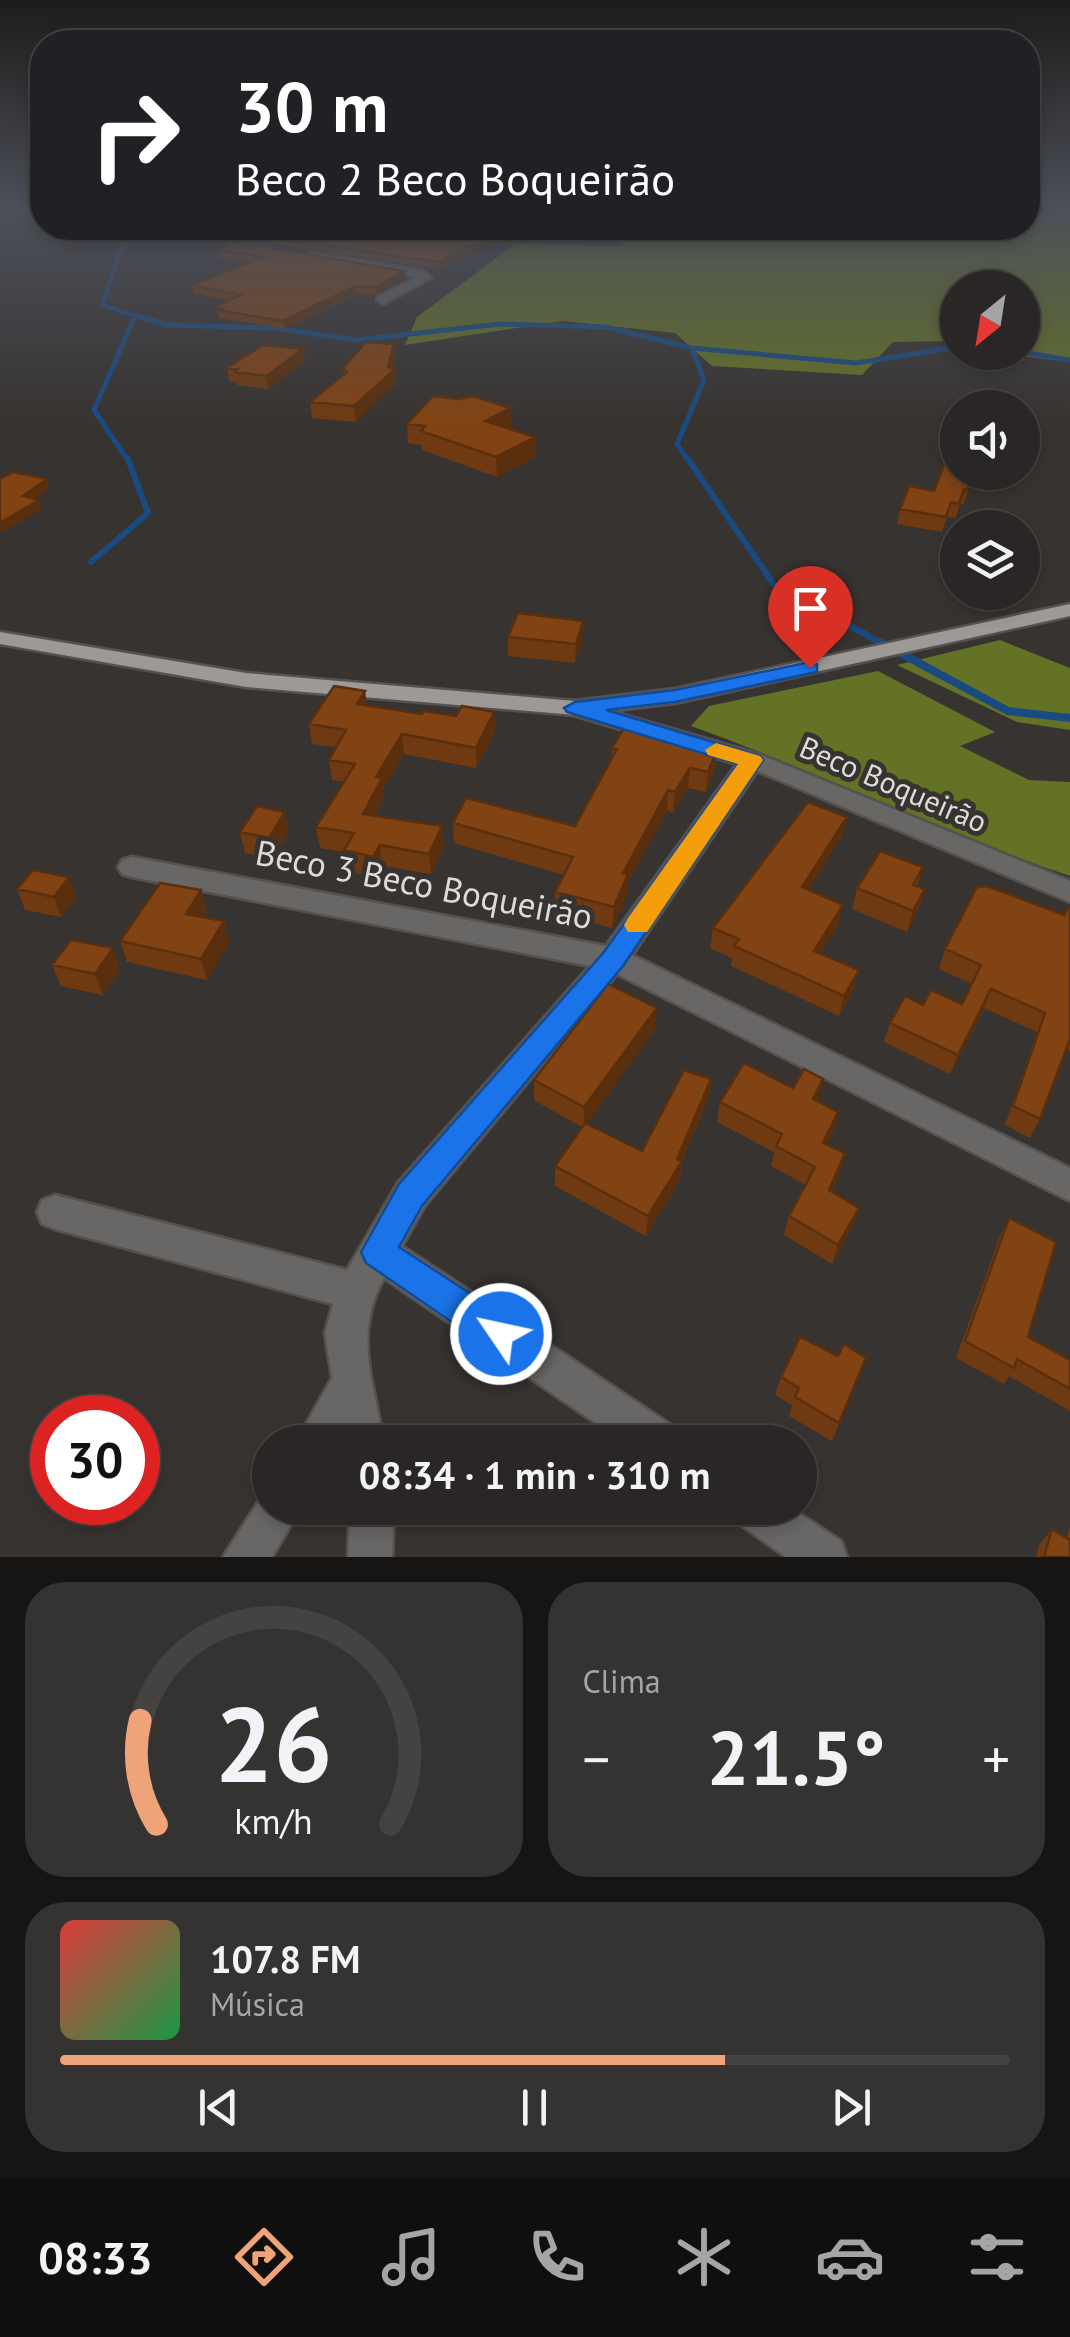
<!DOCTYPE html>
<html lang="pt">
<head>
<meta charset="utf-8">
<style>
	:root { --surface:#292625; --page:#353232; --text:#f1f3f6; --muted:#a5a5a7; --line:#454342; --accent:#efa378 }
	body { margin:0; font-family:"PT Sans",sans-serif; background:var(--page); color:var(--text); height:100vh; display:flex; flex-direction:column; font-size:38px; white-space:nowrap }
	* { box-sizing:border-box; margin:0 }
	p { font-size:32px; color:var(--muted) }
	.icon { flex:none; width:55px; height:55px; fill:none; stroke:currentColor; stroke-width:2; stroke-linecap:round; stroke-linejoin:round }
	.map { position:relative; height:1557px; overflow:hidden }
	.side { display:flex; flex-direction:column; gap:25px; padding:25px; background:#171514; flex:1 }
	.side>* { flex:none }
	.hud { position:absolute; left:30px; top:30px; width:1010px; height:210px; border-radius:40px; box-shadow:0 5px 15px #0003,0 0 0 2px var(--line); background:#202124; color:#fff; overflow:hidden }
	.needle { width:65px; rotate:210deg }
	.buttons { position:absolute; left:940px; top:270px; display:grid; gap:20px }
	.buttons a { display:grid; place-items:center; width:100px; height:100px; border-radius:50%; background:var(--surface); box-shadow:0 5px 15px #0003,0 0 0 2px var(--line); font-size:50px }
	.speed { position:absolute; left:30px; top:1395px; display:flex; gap:20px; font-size:50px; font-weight:700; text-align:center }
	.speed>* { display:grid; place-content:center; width:130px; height:130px; border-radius:50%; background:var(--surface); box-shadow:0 5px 15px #0003,0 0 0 2px var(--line); line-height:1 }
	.speed .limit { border:15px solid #d22; background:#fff; color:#111 }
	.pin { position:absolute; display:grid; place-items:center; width:85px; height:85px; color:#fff; margin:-102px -42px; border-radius:50% 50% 50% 0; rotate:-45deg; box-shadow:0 0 10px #0007 }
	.pin .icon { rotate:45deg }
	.me { position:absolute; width:110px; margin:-55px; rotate:304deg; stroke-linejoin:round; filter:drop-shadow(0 0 8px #0008) }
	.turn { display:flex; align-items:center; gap:35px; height:210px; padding:0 40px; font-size:45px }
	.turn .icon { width:130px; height:130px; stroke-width:2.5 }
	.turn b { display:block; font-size:70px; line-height:85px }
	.big { font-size:75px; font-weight:800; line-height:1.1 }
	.side .widget { flex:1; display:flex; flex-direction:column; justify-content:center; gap:15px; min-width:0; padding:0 35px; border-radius:40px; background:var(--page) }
	.side .dial { align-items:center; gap:0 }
	.dial svg { height:260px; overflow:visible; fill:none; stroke:var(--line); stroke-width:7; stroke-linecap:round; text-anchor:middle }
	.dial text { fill:var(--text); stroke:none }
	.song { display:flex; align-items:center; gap:30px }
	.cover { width:120px; height:120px; border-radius:15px; background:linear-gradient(135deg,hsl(0 70% 55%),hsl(140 70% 35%)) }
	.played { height:10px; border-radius:5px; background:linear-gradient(90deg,var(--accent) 70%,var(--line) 70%) }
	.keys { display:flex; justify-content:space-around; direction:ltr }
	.heat { display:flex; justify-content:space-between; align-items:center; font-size:55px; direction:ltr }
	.side .tiles { flex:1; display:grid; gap:25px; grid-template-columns:1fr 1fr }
	.widget:last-child { grid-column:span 2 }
	.trip { position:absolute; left:252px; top:1425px; width:565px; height:100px; border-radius:50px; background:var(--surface); box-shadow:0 5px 15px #0003,0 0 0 2px var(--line); font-weight:800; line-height:100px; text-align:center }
	.tabs { display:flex; height:160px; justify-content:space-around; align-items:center; background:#100f0f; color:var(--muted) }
	.tabs .icon { width:70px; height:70px }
	.tabs .on { color:var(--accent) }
	.tabs b { font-size:45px; color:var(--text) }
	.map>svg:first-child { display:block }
</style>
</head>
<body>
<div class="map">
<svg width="1070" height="1557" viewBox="0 0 1070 1557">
	<rect width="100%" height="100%" fill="#373331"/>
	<!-- forest -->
	<path fill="#647225" d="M1028,206H1070V362L997,353L1022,352V288H958L957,341L893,342L862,375L712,366L675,333L563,321L405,345L417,317L515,244L619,246L655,228H1028Z
		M1000,640L1070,668V730L1017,722L897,665Z
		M878,671L995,732L960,746L1029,780L1070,782V876C941,833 819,772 691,726L709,706Z"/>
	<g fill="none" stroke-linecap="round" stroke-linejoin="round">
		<!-- stream-far3 -->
		<path stroke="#1a4b80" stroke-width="4" d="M128,228L102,305L146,319"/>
		<!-- stream-far2 -->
		<path stroke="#1a4b80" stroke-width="5" d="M138,316L166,325L273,328L356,340L500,324L606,327L692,348L856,363L958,347
			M1021,352L1070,360
			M129,462L94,410L135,316
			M689,462L677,444L704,380L692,348"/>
		<!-- stream-far1 -->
		<path stroke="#1a4b80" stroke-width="6" d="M688,459L774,585L885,645
			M91,562L148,513L128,459"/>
		<!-- stream -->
		<path stroke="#1a4b80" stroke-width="8" d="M880,642L1008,711L1070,718"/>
		<defs>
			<path id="minor" d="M266,228H279L249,244L266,247V251L230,245Z
				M311,253L424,271L431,278L383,304L377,300L378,297L417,277L307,258Z
				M575,701L761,755L1070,881V902L757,771L632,955L1070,1168V1201L617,974L424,1207L402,1246L674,1427L680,1442H623L384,1278C352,1336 375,1382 383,1442H296L332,1378L325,1333L333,1304L55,1229L42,1224L37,1212L42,1200L55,1195L347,1270L398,1183L590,966L132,877L122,874L118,867L122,860L132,857L606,946L737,764L567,713L563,708L567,703Z
				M270,1490V1508H301L272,1557H223L264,1493Z
				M350,1508H394L392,1557H348Z
				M731,1508H791L841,1541L847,1557H786L738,1523Z"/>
			<path id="major" d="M1070,604V616L675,703L575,715L246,687L0,644V632L246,673L575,701L675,689Z"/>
		</defs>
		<!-- minor casing -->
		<use href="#minor" stroke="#55514f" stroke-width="5"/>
		<!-- major casing -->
		<use href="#major" stroke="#55514f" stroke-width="5"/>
		<!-- minor -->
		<use href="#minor" fill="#696766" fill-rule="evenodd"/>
		<!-- major -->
		<use href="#major" fill="#9c9996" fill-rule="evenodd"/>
	</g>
	<!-- wall -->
	<path fill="#6f3a11" d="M274,228H516L439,269L260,242L259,236Z
		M218,250L405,279L375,295L357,294L285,329L219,318L216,307L229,301L194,293L192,285L250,262L219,258Z
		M394,344L395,358L393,368L395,369L396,384L356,422L312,418L310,402L344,375L343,368Z
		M303,349L305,361L268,389L237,385L236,382L229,381L227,368Z
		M510,408L511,427L508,428L535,457L497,477L422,450V445L408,443L407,424Z
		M973,472L964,504H960L956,518L947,517L942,532L897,524L900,509Z
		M508,637L582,640L575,663L508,656Z
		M365,691L367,705L422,714L456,716L494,712L495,732L476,768L404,754L383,789L384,798L375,816L442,826L443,847L431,874L382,866L375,877L347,870L344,852L320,848L316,827L344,782L332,780L329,760L336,747L312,744L309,724Z
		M612,748L717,750L715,770L706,792L688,788L673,813L667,810L628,882L627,895L612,928L555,913V892L564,875L454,843L453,823L575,826L612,759Z
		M240,832H289L273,858L245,853Z
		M842,836L808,890L838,925L820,953L859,970L853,990L839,1016L731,966L732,958L710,948L713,928Z
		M923,867L917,886L925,889L918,910L907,932L852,909L857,888Z
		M17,889L77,898L61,917L25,910Z
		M1070,909V1051L1066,1049L1040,1119L1030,1138L1005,1125L1037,1032L984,1008L950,1074L884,1042L890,1023L923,1005L962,1004L972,984L939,969L945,949L1064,915Z
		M207,911L203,917L224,921L229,942L207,980L127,962L120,941Z
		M52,965L120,969L103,995L61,986Z
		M655,1029L586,1124L642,1151L711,1079L708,1100L682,1161L679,1182L646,1236L555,1186V1166L582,1127L534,1100V1080Z
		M817,1101L838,1112L833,1132L826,1144L839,1173L831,1192L859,1208L852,1227L832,1264L784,1235L789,1216L806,1185L771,1166L774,1152L717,1122L720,1102Z
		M1009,1218L1028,1337L1070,1360V1411L1009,1376L1004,1384L956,1358L1000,1236Z
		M838,1356L866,1358L832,1441L789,1416L792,1405L775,1395L781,1377Z
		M1070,1526V1557H1036L1039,1545L1052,1529L1067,1538Z"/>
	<!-- shaded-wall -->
	<path fill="#5a2f0e" d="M19,206L20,211L0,213V207Z
		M504,228H516L439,269L438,262Z
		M405,271V279L375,295V287Z
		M356,286L357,294L285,329L283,321Z
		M394,344L395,358L392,372L395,369L396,384L356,422L354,406L388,367Z
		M303,349L305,361L268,389L266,376Z
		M510,408L511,427L485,440V421Z
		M535,437V457L497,477L496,457Z
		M47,479L49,488L26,505L23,496Z
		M39,500L42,509L0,533V523Z
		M583,621L582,640L575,663L576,644Z
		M365,691L367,710L357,704Z
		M494,712L495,732L476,768V748Z
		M402,734L404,754L383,789L384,798L366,834L363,814L376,777Z
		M717,750L715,770L706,792L708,772Z
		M690,768L688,788L673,813L675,792Z
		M668,790L667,810L628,882L627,895L612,928L614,907L623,873Z
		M285,812L289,832L273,858L269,838Z
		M847,817L842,836L798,907L802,887Z
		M442,826L443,847L431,874L429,854Z
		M380,845L382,866L375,877L373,857Z
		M69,877L77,898L61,917L54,897Z
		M925,889L918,910L907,932L913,911Z
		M201,890L207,911L192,935L186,914Z
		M843,905L838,925L809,970L814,951Z
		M224,921L229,942L207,980L201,959Z
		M113,948L120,969L103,995L95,974Z
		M859,970L853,990L839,1016L844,996Z
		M991,989L984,1008L950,1074L958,1055Z
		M657,1008L655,1029L584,1128V1107Z
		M711,1079L708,1100L681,1162L679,1182L646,1236L648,1216L677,1159Z
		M823,1079L818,1099L808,1119L813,1099Z
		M838,1112L833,1132L817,1162L823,1143Z
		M845,1153L839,1173L823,1210L829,1190Z
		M859,1208L852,1227L832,1264L838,1245Z"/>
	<!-- building -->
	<path fill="#814314" stroke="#5a2f0e" stroke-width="2.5" d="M274,228H504L438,262L259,236Z
		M235,242L405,271L375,287L356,286L283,321L218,310L222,308L216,307L240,295L192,285L264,257L218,250Z
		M366,342L394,344L388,367L395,369L354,406L310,402L347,372L343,368Z
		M263,345L303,349L266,376L235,372L238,369L227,368Z
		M433,396L459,399L473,396L510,408L485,421L535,437L496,457L421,431L425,426L407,424Z
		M948,455L958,457V472H973L967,490L964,489L959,504L951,502L946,517L900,509L909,486L934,491Z
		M13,472L47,479L23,496L39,500L0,523V479Z
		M518,613L583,621L576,644L508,637Z
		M334,686L365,691L357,704L422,714L424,711L456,716L462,706L494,712L476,748L402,734L376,777L382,778L363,814L442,826L429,854L380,845L373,857L344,850L354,833L316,827L355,764L329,760L346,730L309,724Z
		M625,726L717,750L708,772L690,768L675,792L668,790L623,873L628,874L614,907L555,892L573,857L453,823L466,798L575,826L617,749L612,748Z
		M808,802L847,817L802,887L843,905L814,951L859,970L844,996L734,946L739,939L713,928Z
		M257,806L285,812L269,838L240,832Z
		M880,851L923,867L913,885L925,889L913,911L857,888Z
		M33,870L69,877L54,897L17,889Z
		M160,883L201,890L186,914L224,921L201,959L120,941Z
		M987,886L1064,915L1067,908L1070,909V1039L1040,1119L1013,1106L1045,1013L991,989L958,1055L890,1023L905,996L923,1005L931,990L962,1004L981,965L945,949L977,887Z
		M71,940L113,948L95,974L52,965Z
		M608,984L657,1008L584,1107L534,1080Z
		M744,1063L793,1088L804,1069L823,1079L813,1099L838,1112L823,1143L845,1153L829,1190L859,1208L838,1245L789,1216L815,1167L776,1146L782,1134L720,1102Z
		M684,1070L711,1079L677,1159L682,1161L648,1216L555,1166L585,1123L642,1151Z
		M1009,1218L1056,1242L1028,1337L1070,1360V1389L1017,1359L1014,1368L965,1341Z
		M800,1337L838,1356L844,1344L866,1358L839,1423L795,1397L799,1388L781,1377Z
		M1052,1529L1070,1540V1557H1044Z"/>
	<!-- sky -->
	<linearGradient id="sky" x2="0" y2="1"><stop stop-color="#1e1c1b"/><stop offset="0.49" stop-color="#4d505a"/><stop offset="1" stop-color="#4d505a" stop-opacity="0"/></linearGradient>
	<rect width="1070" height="424" fill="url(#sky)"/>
	<!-- route -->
	<path fill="#1a73e8" stroke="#114b97" stroke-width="2.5" d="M810,662L817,664V672L675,702L606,710L760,756L763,760L623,966L422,1206L399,1247L514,1322L519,1334L514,1347L501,1352L488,1347L366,1263L361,1252L399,1184L604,952L738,764L567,712L564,708L575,702L675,690Z"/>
	<!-- slow -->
	<path fill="#f59e0b" d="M716,743L760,756L763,760L647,932H628L624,925L628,918L738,764L708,755L705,750Z"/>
	<g text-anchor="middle" stroke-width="10" stroke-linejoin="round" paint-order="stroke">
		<!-- street labels -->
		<g font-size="30" fill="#dedcda" stroke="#373331">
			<text transform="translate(893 785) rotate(23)" y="10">Beco Boqueirão</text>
		</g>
		<!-- near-street labels -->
		<g font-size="35" fill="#dedcda" stroke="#373331">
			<text transform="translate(424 885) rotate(11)" y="12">Beco 3 Beco Boqueirão</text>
		</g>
	</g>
</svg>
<div class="buttons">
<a><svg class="needle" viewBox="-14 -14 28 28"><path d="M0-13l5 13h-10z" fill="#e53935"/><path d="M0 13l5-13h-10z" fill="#a5a5a7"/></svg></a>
<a><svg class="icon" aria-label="sound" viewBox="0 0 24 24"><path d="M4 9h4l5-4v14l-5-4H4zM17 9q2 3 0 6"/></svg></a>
<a><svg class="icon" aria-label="layers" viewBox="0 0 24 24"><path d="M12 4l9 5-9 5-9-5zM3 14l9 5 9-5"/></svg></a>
</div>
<div class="speed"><div class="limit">30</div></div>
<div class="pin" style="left:810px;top:668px;background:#d93025"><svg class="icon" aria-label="arrive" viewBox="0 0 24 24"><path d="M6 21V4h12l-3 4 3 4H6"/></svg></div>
<svg class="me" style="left:501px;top:1334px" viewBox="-20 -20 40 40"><circle r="17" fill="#1a73e8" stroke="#fff" stroke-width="3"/><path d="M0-11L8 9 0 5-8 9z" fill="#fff"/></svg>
<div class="trip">08:34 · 1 min · 310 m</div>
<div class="hud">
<div class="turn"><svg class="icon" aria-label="right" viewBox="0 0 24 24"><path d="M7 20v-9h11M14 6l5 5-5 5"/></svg><div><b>30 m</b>Beco 2 Beco Boqueirão</div></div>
</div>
</div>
<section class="side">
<div class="tiles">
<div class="widget dial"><svg viewBox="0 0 100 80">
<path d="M14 69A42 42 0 1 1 86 69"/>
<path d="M14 69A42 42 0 0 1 9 37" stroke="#efa378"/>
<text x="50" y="56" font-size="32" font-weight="700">26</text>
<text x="50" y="72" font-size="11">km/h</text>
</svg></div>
<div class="widget"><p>Clima</p>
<div class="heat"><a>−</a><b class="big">21.5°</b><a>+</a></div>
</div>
<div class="widget">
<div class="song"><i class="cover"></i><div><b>107.8 FM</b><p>Música</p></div></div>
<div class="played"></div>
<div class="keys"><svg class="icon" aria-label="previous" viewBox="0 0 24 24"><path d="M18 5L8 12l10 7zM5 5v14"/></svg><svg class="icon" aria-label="pause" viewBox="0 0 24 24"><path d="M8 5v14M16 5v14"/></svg><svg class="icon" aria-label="next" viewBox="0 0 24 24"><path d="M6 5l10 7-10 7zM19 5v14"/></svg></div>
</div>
</div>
</section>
<nav class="tabs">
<b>08:33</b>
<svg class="icon on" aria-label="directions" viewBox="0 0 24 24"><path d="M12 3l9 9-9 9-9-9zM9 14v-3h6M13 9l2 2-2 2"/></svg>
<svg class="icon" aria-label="music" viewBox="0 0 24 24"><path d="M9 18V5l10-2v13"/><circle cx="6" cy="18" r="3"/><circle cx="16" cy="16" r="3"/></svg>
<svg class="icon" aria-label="phone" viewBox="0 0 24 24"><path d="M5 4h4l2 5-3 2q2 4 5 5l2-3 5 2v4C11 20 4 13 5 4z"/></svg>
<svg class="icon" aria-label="climate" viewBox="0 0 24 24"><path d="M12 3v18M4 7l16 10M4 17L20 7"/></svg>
<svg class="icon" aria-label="car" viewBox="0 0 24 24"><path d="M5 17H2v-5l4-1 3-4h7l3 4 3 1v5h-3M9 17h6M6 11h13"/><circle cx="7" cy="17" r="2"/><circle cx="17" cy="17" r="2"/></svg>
<svg class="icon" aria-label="filters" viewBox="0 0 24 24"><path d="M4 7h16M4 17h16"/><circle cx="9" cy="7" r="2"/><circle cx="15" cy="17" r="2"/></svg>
</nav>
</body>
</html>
